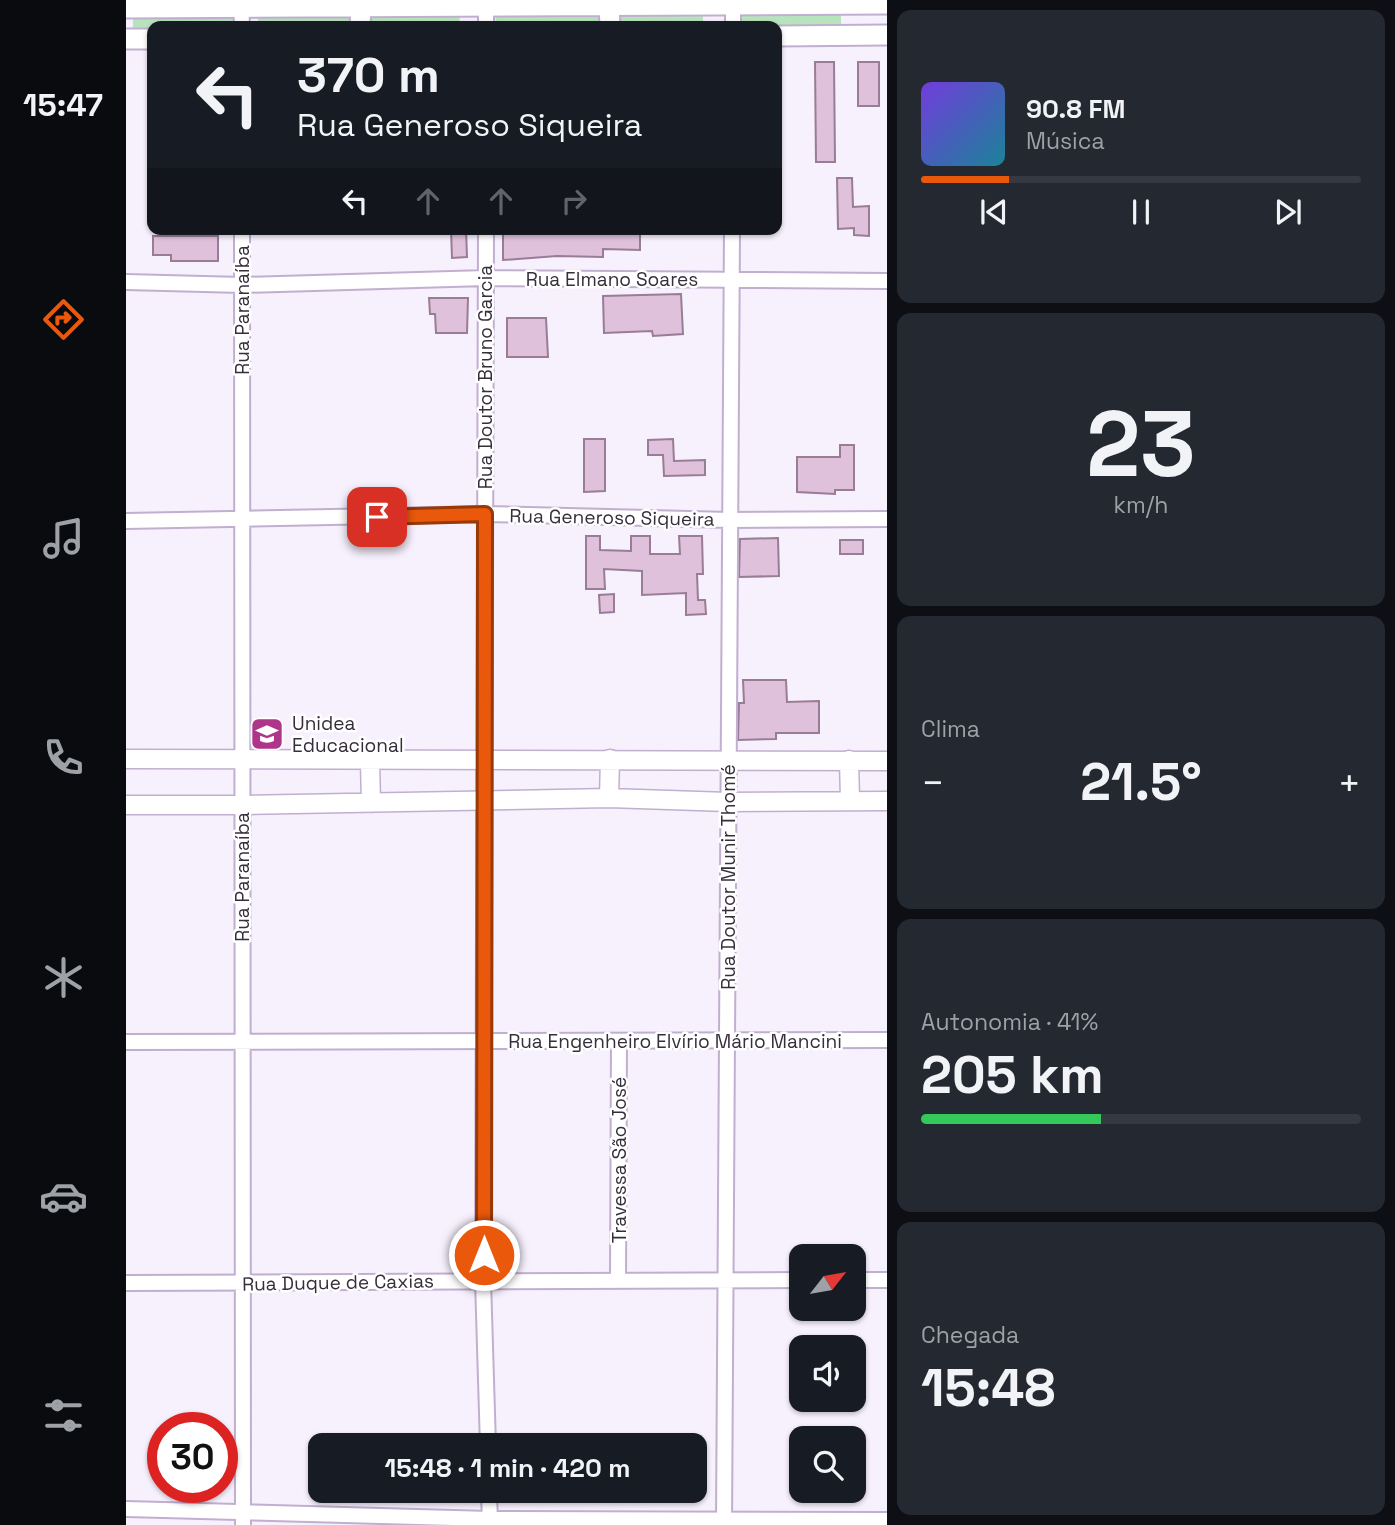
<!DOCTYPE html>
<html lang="pt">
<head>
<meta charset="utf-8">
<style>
	:root { --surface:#171b24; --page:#242831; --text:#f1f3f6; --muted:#9ea1a6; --line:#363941; --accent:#ea580c }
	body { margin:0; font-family:"Space Grotesk",sans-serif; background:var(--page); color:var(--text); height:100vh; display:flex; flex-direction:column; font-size:26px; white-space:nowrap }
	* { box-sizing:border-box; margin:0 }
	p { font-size:23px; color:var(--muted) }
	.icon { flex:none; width:38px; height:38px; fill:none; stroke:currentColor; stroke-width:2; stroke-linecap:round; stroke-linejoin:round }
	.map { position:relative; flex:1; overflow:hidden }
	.side { display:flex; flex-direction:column; gap:10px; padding:10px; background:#0d0f14; width:508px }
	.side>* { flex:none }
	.banner { position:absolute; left:21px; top:21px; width:635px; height:214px; border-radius:14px; box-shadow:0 2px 5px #0004; background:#171b24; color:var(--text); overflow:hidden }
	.needle { width:46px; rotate:59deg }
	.tools { position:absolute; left:663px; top:1244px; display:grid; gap:14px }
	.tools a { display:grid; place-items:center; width:77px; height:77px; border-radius:14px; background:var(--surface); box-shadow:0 2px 5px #0004; font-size:35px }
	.speed { position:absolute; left:21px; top:1412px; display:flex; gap:14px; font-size:35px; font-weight:700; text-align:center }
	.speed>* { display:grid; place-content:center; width:91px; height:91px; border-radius:50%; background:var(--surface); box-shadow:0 2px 5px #0004; line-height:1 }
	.speed .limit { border:10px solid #d22; background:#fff; color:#111 }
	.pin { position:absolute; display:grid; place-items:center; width:60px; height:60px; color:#fff; margin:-30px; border-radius:14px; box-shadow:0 4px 10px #0006 }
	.me { position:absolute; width:77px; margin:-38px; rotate:0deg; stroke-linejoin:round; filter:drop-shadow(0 0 5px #0008) }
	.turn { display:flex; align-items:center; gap:24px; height:147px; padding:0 35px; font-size:32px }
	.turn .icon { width:91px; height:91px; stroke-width:2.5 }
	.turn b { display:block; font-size:49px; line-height:60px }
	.lanes { display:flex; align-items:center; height:66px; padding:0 35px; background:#0003; justify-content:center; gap:35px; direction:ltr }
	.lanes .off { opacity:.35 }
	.big { font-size:52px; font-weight:600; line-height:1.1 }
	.side .widget { flex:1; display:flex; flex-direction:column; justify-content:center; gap:10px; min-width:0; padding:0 24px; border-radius:14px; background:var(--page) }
	.side .dial { align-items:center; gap:0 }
	.dial b { font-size:91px; line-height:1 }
	.song { display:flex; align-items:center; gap:21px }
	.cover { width:84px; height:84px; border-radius:10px; background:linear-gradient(135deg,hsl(260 70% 55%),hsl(190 70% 35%)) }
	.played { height:7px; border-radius:4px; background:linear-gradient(90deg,var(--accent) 20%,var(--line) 20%) }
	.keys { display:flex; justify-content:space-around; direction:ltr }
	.heat { display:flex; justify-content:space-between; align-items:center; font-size:38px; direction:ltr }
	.charge { height:10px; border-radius:5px; background:linear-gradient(90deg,#34c759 41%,var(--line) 0) }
	.trip { position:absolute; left:182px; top:1433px; width:399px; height:70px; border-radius:14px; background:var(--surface); box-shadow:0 2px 5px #0004; font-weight:600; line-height:70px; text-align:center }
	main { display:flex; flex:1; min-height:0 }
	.menu { display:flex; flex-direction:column; width:126px; justify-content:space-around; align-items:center; background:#090b0e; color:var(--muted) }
	.menu .icon { width:49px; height:49px }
	.menu .current { color:var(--accent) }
	.menu b { font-size:32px; color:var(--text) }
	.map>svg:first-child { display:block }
</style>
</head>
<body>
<main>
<nav class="menu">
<b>15:47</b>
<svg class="icon current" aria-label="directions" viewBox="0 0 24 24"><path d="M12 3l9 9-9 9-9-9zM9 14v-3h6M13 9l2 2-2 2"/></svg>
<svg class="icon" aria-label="music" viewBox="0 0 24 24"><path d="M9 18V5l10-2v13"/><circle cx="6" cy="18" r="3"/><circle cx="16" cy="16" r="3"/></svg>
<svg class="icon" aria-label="phone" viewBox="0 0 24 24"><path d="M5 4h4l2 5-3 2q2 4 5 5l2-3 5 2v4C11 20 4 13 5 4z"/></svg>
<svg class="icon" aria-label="climate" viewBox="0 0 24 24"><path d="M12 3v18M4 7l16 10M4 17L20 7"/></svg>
<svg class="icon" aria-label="car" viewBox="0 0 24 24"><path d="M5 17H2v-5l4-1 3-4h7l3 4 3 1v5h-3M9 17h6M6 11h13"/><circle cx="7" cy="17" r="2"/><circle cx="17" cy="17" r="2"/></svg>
<svg class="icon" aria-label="filters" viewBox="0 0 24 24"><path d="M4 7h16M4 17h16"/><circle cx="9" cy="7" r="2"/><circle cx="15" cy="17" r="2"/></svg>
</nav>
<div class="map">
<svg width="762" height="1525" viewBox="0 0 762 1525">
	<rect width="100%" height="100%" fill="#f7f0fd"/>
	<!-- green -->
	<path fill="#b7e4bd" d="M476,8V26H370L369,9Z
		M333,10L334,26H245V11Z
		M489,10L577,11V26H489Z
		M715,10V29L651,30V26H613V11Z
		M132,13L226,14V26H132Z
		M7,14H107V26H26V32H7Z"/>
	<!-- building -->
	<path fill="#e0c1dc" stroke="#997c95" stroke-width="2" d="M689,62H708L709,162H690Z
		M732,62H753V106H732Z
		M711,178H726L727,207L743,206V236L728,235V228L712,229Z
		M325,229H340L341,257L326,258Z
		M377,229H459L460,234L484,233V229H514V250L477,249V257L431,256L377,260Z
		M27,236H92V261H45V255H27Z
		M555,294L557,334L527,336L526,331L478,333L477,296Z
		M303,298H342L341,333H310L309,314H304Z
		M381,318H420L422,357H381Z
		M458,439H479V491L458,492Z
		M547,439L548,461L579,460V475L538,476L537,455H522V440Z
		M714,445H728V490H709V494L671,492V457H714Z
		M460,536H474V550L505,551V536H524V554H554L553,536H576L577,574H571L572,600H579L580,614L560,615V593L516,595V571L478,569L479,589H460Z
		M652,538L653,576L613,577L614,539Z
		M714,540H737V554H714Z
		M488,594V612L474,613L473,595Z
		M617,680H660L661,702L693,701V733H650V739L612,740L613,703H618Z"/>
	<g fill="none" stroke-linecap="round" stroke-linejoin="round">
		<defs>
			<path id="minor" d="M115,0L116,26
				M360,26V0
				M607,26V0
				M116,229L117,1525
				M360,229L357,1280L362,1446
				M0,282L116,285L360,278L762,281
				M0,521L359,514L604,520L762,519
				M0,1042L762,1040
				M492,1280L493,1041
				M728,1280H762
				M0,1283L676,1280
				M363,1491L364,1525
				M0,1509L364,1519L762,1520
				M598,1525L606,229"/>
			<path id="tertiary" d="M0,759L762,761
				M723,760L724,800
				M244,761L245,803
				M483,798L484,759
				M0,805H116L483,798L602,802L762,801"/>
			<path id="secondary" d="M483,6L484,26
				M0,8L762,4
				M234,26L235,7
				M651,36L762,35
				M0,39H26"/>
		</defs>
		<!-- minor casing -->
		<use href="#minor" stroke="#c1afcf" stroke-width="18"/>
		<!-- tertiary casing -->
		<use href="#tertiary" stroke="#c1afcf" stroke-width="21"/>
		<!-- secondary casing -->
		<use href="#secondary" stroke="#c1afcf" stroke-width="23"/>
		<!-- minor -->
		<use href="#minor" stroke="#fff" stroke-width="14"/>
		<!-- tertiary -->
		<use href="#tertiary" stroke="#fff" stroke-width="18"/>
		<!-- secondary -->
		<use href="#secondary" stroke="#fff" stroke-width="19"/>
	</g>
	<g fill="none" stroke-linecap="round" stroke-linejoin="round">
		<defs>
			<path id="route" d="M251,517L359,514L358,1255"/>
		</defs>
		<!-- route casing -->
		<use href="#route" stroke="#983908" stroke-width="18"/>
		<!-- route -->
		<use href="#route" stroke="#ea580c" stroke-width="12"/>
	</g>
	<!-- icons -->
	<defs>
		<symbol id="university-square" viewBox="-11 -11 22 22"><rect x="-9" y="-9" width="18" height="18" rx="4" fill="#ae368a" stroke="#fff"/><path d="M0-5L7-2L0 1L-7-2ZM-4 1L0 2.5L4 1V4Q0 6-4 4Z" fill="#fff"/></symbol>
	</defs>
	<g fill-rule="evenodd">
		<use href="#university-square" x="122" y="715" width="38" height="38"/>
	</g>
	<g text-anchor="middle" stroke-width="5" stroke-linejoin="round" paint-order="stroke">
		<!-- street labels -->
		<g font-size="19" fill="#362f3b" stroke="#fff">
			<text x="486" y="286">Rua Elmano Soares</text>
			<text transform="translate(116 310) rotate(-90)" y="7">Rua Paranaíba</text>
			<text transform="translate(359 377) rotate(-90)" y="7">Rua Doutor Bruno Garcia</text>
			<text transform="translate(486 517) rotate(1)" y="7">Rua Generoso Siqueira</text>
			<text transform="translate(116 877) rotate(-90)" y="7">Rua Paranaíba</text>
			<text transform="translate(602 877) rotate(-90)" y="7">Rua Doutor Munir Thomé</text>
			<text x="549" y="1048">Rua Engenheiro Elvírio Mário Mancini</text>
			<text transform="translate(493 1160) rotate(-90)" y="7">Travessa São José</text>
			<text transform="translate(212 1282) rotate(-1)" y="7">Rua Duque de Caxias</text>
		</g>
		<!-- poi labels -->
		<g font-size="19" fill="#362f3b" stroke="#fff" text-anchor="start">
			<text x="166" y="730">Unidea<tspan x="166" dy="22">Educacional</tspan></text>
		</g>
	</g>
</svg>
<div class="tools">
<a><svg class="needle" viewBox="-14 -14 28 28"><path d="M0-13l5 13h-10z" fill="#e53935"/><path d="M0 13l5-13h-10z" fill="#9ea1a6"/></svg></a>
<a><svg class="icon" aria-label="sound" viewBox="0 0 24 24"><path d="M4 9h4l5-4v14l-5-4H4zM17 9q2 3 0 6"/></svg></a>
<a><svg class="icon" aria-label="search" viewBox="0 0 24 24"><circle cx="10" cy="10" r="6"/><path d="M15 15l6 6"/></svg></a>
</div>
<div class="speed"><div class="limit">30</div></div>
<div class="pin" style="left:251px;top:517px;background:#d93025"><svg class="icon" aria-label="arrive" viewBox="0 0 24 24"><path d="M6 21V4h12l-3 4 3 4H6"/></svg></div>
<svg class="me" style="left:358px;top:1255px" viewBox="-20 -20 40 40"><circle r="17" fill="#ea580c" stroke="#fff" stroke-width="3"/><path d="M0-11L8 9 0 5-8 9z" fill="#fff"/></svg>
<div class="trip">15:48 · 1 min · 420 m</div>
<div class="banner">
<div class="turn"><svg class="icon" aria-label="left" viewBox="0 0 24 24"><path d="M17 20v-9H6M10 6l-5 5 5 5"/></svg><div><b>370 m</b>Rua Generoso Siqueira</div></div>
<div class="lanes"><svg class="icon" aria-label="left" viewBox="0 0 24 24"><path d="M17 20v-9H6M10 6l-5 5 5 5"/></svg><svg class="icon off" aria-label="ahead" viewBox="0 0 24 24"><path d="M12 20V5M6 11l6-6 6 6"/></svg><svg class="icon off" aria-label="ahead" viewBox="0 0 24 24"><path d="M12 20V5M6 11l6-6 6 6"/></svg><svg class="icon off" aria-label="right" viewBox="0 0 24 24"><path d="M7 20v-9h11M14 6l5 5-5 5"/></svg></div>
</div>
</div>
<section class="side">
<div class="widget">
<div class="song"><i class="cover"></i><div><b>90.8 FM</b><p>Música</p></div></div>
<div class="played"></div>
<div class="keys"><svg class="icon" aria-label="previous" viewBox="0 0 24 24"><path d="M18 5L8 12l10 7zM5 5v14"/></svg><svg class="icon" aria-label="pause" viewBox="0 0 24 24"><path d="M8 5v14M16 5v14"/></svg><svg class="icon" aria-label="next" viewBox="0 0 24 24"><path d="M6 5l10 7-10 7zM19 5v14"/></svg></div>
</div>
<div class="widget dial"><b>23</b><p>km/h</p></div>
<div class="widget"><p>Clima</p>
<div class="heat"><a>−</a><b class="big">21.5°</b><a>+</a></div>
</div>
<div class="widget"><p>Autonomia · 41%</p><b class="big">205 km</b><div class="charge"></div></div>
<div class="widget"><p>Chegada</p><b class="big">15:48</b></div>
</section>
</main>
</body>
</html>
